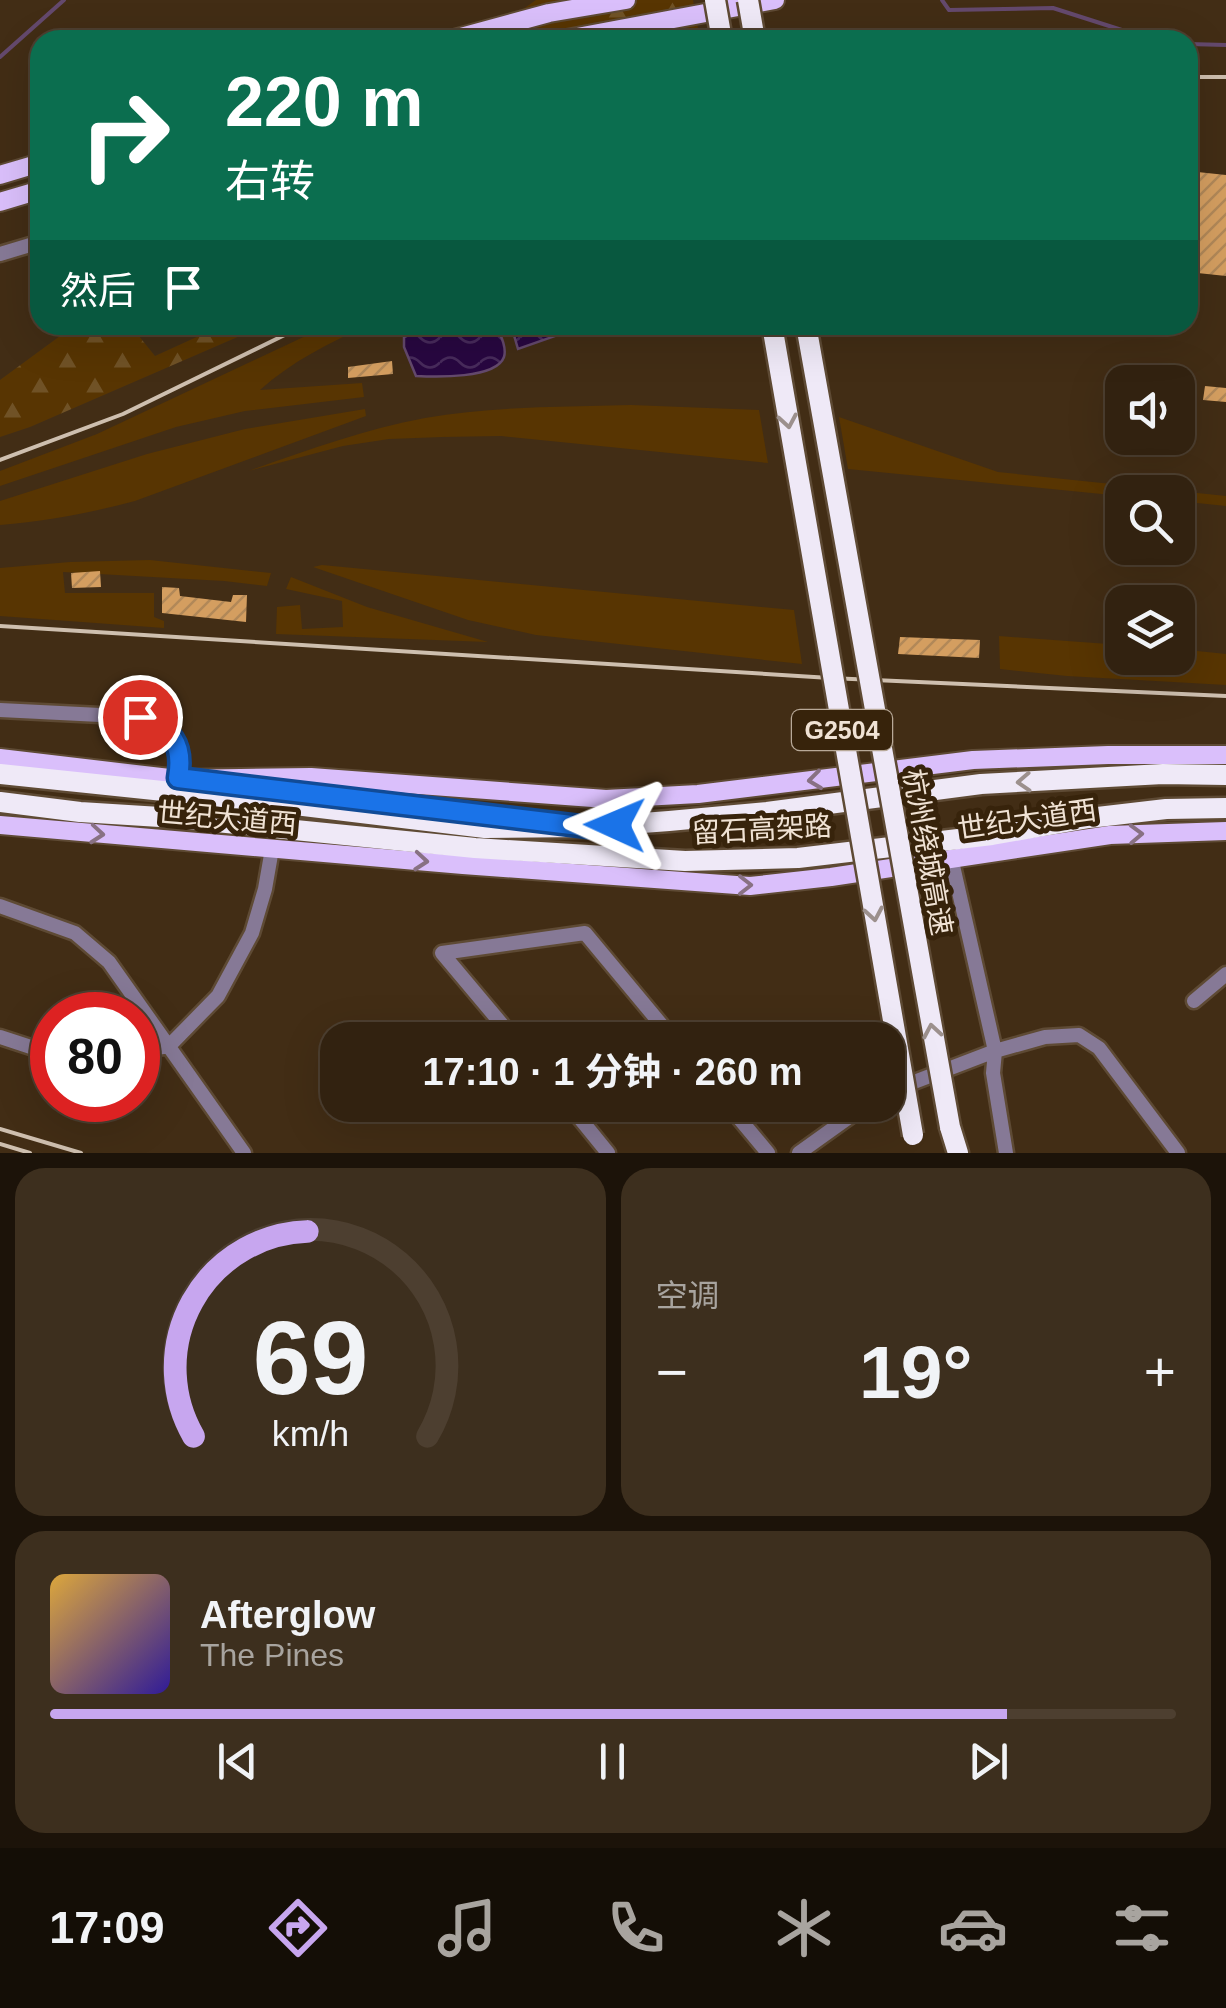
<!DOCTYPE html>
<html lang="zh">
<head>
<meta charset="utf-8">
<style>
	:root { --surface:#322210; --page:#3d2f1e; --text:#f1f3f6; --muted:#a8a49f; --line:#4d3f30; --accent:#c7a6ef }
	body { margin:0; font-family:Arial,"Noto Sans SC",sans-serif; background:var(--page); color:var(--text); height:100vh; display:flex; flex-direction:column; font-size:38px; white-space:nowrap }
	* { box-sizing:border-box; margin:0 }
	p { font-size:32px; color:var(--muted) }
	.icon { flex:none; width:55px; height:55px; fill:none; stroke:currentColor; stroke-width:2; stroke-linecap:round; stroke-linejoin:round }
	.map { position:relative; height:1153px; overflow:hidden }
	.side { display:flex; flex-direction:column; gap:15px; padding:15px; background:#1c1309; flex:1 }
	.side>* { flex:none }
	.top-card { position:absolute; left:30px; top:30px; width:1168px; height:305px; border-radius:30px; box-shadow:0 10px 40px #0002,0 0 0 2px var(--line); background:#0b6e4f; color:#fff; overflow:hidden }
	.controls { position:absolute; left:1105px; top:365px; display:grid; gap:20px }
	.controls a { display:grid; place-items:center; width:90px; height:90px; border-radius:20px; background:var(--surface); box-shadow:0 10px 40px #0002,0 0 0 2px var(--line); font-size:50px }
	.speed { position:absolute; left:30px; top:992px; display:flex; gap:20px; font-size:50px; font-weight:700; text-align:center }
	.speed>* { display:grid; place-content:center; width:130px; height:130px; border-radius:50%; background:var(--surface); box-shadow:0 10px 40px #0002,0 0 0 2px var(--line); line-height:1 }
	.speed .limit { border:15px solid #d22; background:#fff; color:#111 }
	.pin { position:absolute; display:grid; place-items:center; width:85px; height:85px; color:#fff; margin:-42px; border:5px solid #fff; border-radius:50%; box-shadow:0 2px 10px #0007 }
	.me { position:absolute; width:110px; margin:-55px; rotate:271deg; stroke-linejoin:round; filter:drop-shadow(0 0 8px #0008) }
	.turn { display:flex; align-items:center; gap:35px; height:210px; padding:0 30px; font-size:45px }
	.turn .icon { width:130px; height:130px; stroke-width:2.5 }
	.turn b { display:block; font-size:70px; line-height:85px }
	.then { display:flex; align-items:center; height:95px; padding:0 30px; background:#0003; gap:20px; font-size:38px }
	.big { font-size:75px; font-weight:700; line-height:1.1 }
	.side .widget { flex:1; display:flex; flex-direction:column; justify-content:center; gap:15px; min-width:0; padding:0 35px; border-radius:30px; background:var(--page) }
	.side .dial { align-items:center; gap:0 }
	.dial svg { height:260px; overflow:visible; fill:none; stroke:var(--line); stroke-width:7; stroke-linecap:round; text-anchor:middle }
	.dial text { fill:var(--text); stroke:none }
	.song { display:flex; align-items:center; gap:30px }
	.cover { width:120px; height:120px; border-radius:15px; background:linear-gradient(135deg,hsl(40 70% 55%),hsl(250 70% 35%)) }
	.played { height:10px; border-radius:5px; background:linear-gradient(90deg,var(--accent) 85%,var(--line) 85%) }
	.keys { display:flex; justify-content:space-around; direction:ltr }
	.heat { display:flex; justify-content:space-between; align-items:center; font-size:55px; direction:ltr }
	.side .tiles { flex:1; display:grid; gap:15px; grid-template-columns:1fr 1fr }
	.widget:last-child { grid-column:span 2 }
	.trip { position:absolute; left:320px; top:1022px; width:585px; height:100px; border-radius:30px; background:var(--surface); box-shadow:0 10px 40px #0002,0 0 0 2px var(--line); font-weight:700; line-height:100px; text-align:center }
	.tabs { display:flex; height:160px; justify-content:space-around; align-items:center; background:#140e06; color:var(--muted) }
	.tabs .icon { width:70px; height:70px }
	.tabs .active { color:var(--accent) }
	.tabs b { font-size:45px; color:var(--text) }
	.map>svg:first-child { display:block }
</style>
</head>
<body>
<div class="map">
<svg width="1226" height="1153" viewBox="0 0 1226 1153">
	<defs>
		<pattern id="forest-firs" width="22" height="20" patternUnits="userSpaceOnUse" patternTransform="scale(2.5)"><rect width="22" height="20" fill="#583502"/><path d="M5 1l3.5 6h-7zM16 11l3.5 6h-7z" fill="#705226"/></pattern>
		<pattern id="water-waves" width="16" height="10" patternUnits="userSpaceOnUse" patternTransform="scale(2.5)"><rect width="16" height="10" fill="#280741"/><path d="M0 5q4-4 8 0t8 0" fill="none" stroke="#482b5c"/></pattern>
		<pattern id="building-hatch" width="6" height="6" patternUnits="userSpaceOnUse" patternTransform="scale(2.5)"><rect width="6" height="6" fill="#d49e60"/><path d="M-1 1l2-2M0 6l6-6M5 7l2-2" fill="none" stroke="#b18858"/></pattern>
	</defs>
	<rect width="100%" height="100%" fill="#422d15"/>
	<!-- grass -->
	<path fill="#583502" d="M329,325H369C330,342 291,362 260,390L362,383L364,397L245,411L176,427L0,486V471L97,434Z
		M631,405L759,410L768,463L501,436L442,437L389,439L343,446L248,471C306,451 364,429 425,418C492,406 563,407 631,405Z
		M365,409L366,416L135,501C90,513 46,521 0,525V501L147,454L245,429Z
		M839,417L998,472L1226,496V506L1178,501V492H1122V496L848,469Z
		M150,560L271,573L267,586L224,581L63,572L65,593H154V617L164,621V628L0,616V568L70,562Z
		M322,565L794,610L802,664L536,635L468,620L313,567Z
		M291,577L367,607L488,642L276,634L277,607L300,605L302,629L343,627L342,601L286,589Z
		M999,636L1122,645V658H1178V649L1226,654V685L1067,676L1000,669Z"/>
	<!-- forest -->
	<path fill="url(#forest-firs)" d="M536,0H693L700,40H479Z
		M75,325H130L155,356L223,325H265L30,427L0,437V380Z"/>
	<!-- water -->
	<path fill="url(#water-waves)" stroke="#64496d" stroke-width="2.5" d="M433,325H496C500,334 507,347 504,357C496,379 435,377 416,376L404,347V337Z
		M511,325H557L558,335L518,349Z"/>
	<g fill="none" stroke-linecap="round" stroke-linejoin="round">
		<!-- stream -->
		<path stroke="#64496d" stroke-width="4" d="M942,0L949,10L1053,8L1153,40
			M1188,44L1226,45
			M0,57L64,0"/>
	</g>
	<!-- building -->
	<path fill="url(#building-hatch)" d="M1188,171L1226,175V276L1188,272Z
		M392,361L393,374L348,378V367Z
		M1205,386L1226,388V402L1203,400Z
		M100,571L101,587L72,588L71,573Z
		M162,587L179,588L180,596L231,602L233,595H247L246,622L162,613Z
		M900,637L980,640L979,658L898,654Z"/>
	<g fill="none" stroke-linecap="round" stroke-linejoin="round">
		<defs>
			<path id="minor" d="M0,254L40,242
				M0,710L140,717C172,729 184,744 178,779
				M951,857L995,1051L993,1073L1006,1153
				M0,906L75,933L109,962L244,1153
				M1194,1001L1226,974
				M0,1037L52,1054
				M515,1040L442,953L585,933L674,1040
				M138,1051L169,1046L218,996L252,933L265,889L272,849
				M888,1092L995,1051L1045,1037L1079,1035L1099,1048L1178,1153
				M569,1105L608,1153
				M728,1105L768,1153
				M799,1153L866,1105"/>
			<path id="major" d="M450,40L549,13L626,0
				M561,40L775,0
				M0,175L40,163
				M0,202L40,190
				M0,758L178,779L311,777L606,799L698,794L973,760L1108,755H1226
				M0,825L463,865L750,886L831,877L1110,835L1226,831"/>
			<path id="highway" d="M0,774L287,804L485,828L589,827L669,821L767,812L981,784L1163,774L1226,775
				M178,779L219,783
				M0,802L80,812L176,818L475,848L685,861L798,858L992,835L1089,818L1166,809L1226,808
				M950,1127L958,1153"/>
		</defs>
		<!-- minor casing -->
		<use href="#minor" stroke="#5e4a34" stroke-width="19"/>
		<!-- major casing -->
		<use href="#major" stroke="#5e4a34" stroke-width="22"/>
		<!-- highway casing -->
		<use href="#highway" stroke="#5e4a34" stroke-width="25"/>
		<!-- minor -->
		<use href="#minor" stroke="#867996" stroke-width="14"/>
		<!-- major -->
		<use href="#major" stroke="#dabffb" stroke-width="18"/>
		<!-- highway -->
		<use href="#highway" stroke="#efe9f7" stroke-width="20"/>
		<!-- rail -->
		<path stroke="#cebfaf" stroke-width="4" d="M1188,77H1226
			M0,460L123,414L305,325
			M0,626L830,678L1226,696
			M0,1129L81,1153
			M0,1144L30,1153"/>
		<defs>
			<path id="highway-bridge" d="M715,0L722,40
				M748,0L755,40
				M772,325L913,1135
				M806,325L950,1127"/>
		</defs>
		<!-- highway-bridge casing -->
		<use href="#highway-bridge" stroke="#5e4a34" stroke-width="25" stroke-linecap="butt"/>
		<!-- highway-bridge -->
		<use href="#highway-bridge" stroke="#efe9f7" stroke-width="20"/>
	</g>
	<!-- one-way arrows -->
	<defs><path id="oneway-chevron" d="M-2-3.5L2.5 0L-2 3.5" fill="none" stroke-width="1.6" stroke-linecap="round" stroke-linejoin="round" transform="scale(2.5)"/></defs>
	<g stroke="#9c908d">
		<use href="#oneway-chevron" transform="translate(788 421) rotate(80)"/>
		<use href="#oneway-chevron" transform="translate(1024 782) rotate(177)"/>
		<use href="#oneway-chevron" transform="translate(874 914) rotate(80)"/>
		<use href="#oneway-chevron" transform="translate(932 1031) rotate(-100)"/>
	</g>
	<g stroke="#887183">
		<use href="#oneway-chevron" transform="translate(815 780) rotate(173)"/>
		<use href="#oneway-chevron" transform="translate(97 834) rotate(5)"/>
		<use href="#oneway-chevron" transform="translate(1136 834) rotate(-2)"/>
		<use href="#oneway-chevron" transform="translate(421 861) rotate(5)"/>
		<use href="#oneway-chevron" transform="translate(745 885)"/>
	</g>
	<g fill="none" stroke-linecap="round" stroke-linejoin="round">
		<defs>
			<path id="route" d="M140,717C172,729 184,744 178,778L588,827L615,825"/>
		</defs>
		<!-- route casing -->
		<use href="#route" stroke="#114b97" stroke-width="25"/>
		<!-- route -->
		<use href="#route" stroke="#1a73e8" stroke-width="18"/>
	</g>
	<g text-anchor="middle" stroke-width="10" stroke-linejoin="round" paint-order="stroke">
		<!-- shield labels -->
		<rect fill="#37230b" stroke="#b8a998" stroke-width="2.5" x="792" y="710" width="100" height="40" rx="8"/>
		<g font-size="25" font-weight="bold" fill="#f0e2d4">
			<text x="842" y="739">G2504</text>
		</g>
		<!-- street labels -->
		<g font-size="28" fill="#f0e2d4" stroke="#37230b">
			<text transform="translate(227 818) rotate(5)" y="10">世纪大道西</text>
			<text transform="translate(1027 819) rotate(-8)" y="10">世纪大道西</text>
			<text transform="translate(762 829) rotate(-3)" y="10">留石高架路</text>
			<text transform="translate(928 852) rotate(80)" y="10">杭州绕城高速</text>
		</g>
	</g>
</svg>
<div class="controls">
<a><svg class="icon" aria-label="sound" viewBox="0 0 24 24"><path d="M4 9h4l5-4v14l-5-4H4zM17 9q2 3 0 6"/></svg></a>
<a><svg class="icon" aria-label="search" viewBox="0 0 24 24"><circle cx="10" cy="10" r="6"/><path d="M15 15l6 6"/></svg></a>
<a><svg class="icon" aria-label="layers" viewBox="0 0 24 24"><path d="M12 4l9 5-9 5-9-5zM3 14l9 5 9-5"/></svg></a>
</div>
<div class="speed"><div class="limit">80</div></div>
<div class="pin" style="left:140px;top:717px;background:#d93025"><svg class="icon" aria-label="arrive" viewBox="0 0 24 24"><path d="M6 21V4h12l-3 4 3 4H6"/></svg></div>
<svg class="me" style="left:615px;top:825px" viewBox="-20 -20 40 40"><path d="M0-17L14 15 0 8-14 15z" fill="#1a73e8" stroke="#fff" stroke-width="4"/></svg>
<div class="trip">17:10 · 1 分钟 · 260 m</div>
<div class="top-card">
<div class="turn"><svg class="icon" aria-label="right" viewBox="0 0 24 24"><path d="M7 20v-9h11M14 6l5 5-5 5"/></svg><div><b>220 m</b>右转</div></div>
<div class="then">然后<svg class="icon" aria-label="arrive" viewBox="0 0 24 24"><path d="M6 21V4h12l-3 4 3 4H6"/></svg></div>
</div>
</div>
<section class="side">
<div class="tiles">
<div class="widget dial"><svg viewBox="0 0 100 80">
<path d="M14 69A42 42 0 1 1 86 69"/>
<path d="M14 69A42 42 0 0 1 49 6" stroke="#c7a6ef"/>
<text x="50" y="56" font-size="32" font-weight="700">69</text>
<text x="50" y="72" font-size="11">km/h</text>
</svg></div>
<div class="widget"><p>空调</p>
<div class="heat"><a>−</a><b class="big">19°</b><a>+</a></div>
</div>
<div class="widget">
<div class="song"><i class="cover"></i><div><b>Afterglow</b><p>The Pines</p></div></div>
<div class="played"></div>
<div class="keys"><svg class="icon" aria-label="previous" viewBox="0 0 24 24"><path d="M18 5L8 12l10 7zM5 5v14"/></svg><svg class="icon" aria-label="pause" viewBox="0 0 24 24"><path d="M8 5v14M16 5v14"/></svg><svg class="icon" aria-label="next" viewBox="0 0 24 24"><path d="M6 5l10 7-10 7zM19 5v14"/></svg></div>
</div>
</div>
</section>
<nav class="tabs">
<b>17:09</b>
<svg class="icon active" aria-label="directions" viewBox="0 0 24 24"><path d="M12 3l9 9-9 9-9-9zM9 14v-3h6M13 9l2 2-2 2"/></svg>
<svg class="icon" aria-label="music" viewBox="0 0 24 24"><path d="M9 18V5l10-2v13"/><circle cx="6" cy="18" r="3"/><circle cx="16" cy="16" r="3"/></svg>
<svg class="icon" aria-label="phone" viewBox="0 0 24 24"><path d="M5 4h4l2 5-3 2q2 4 5 5l2-3 5 2v4C11 20 4 13 5 4z"/></svg>
<svg class="icon" aria-label="climate" viewBox="0 0 24 24"><path d="M12 3v18M4 7l16 10M4 17L20 7"/></svg>
<svg class="icon" aria-label="car" viewBox="0 0 24 24"><path d="M5 17H2v-5l4-1 3-4h7l3 4 3 1v5h-3M9 17h6M6 11h13"/><circle cx="7" cy="17" r="2"/><circle cx="17" cy="17" r="2"/></svg>
<svg class="icon" aria-label="filters" viewBox="0 0 24 24"><path d="M4 7h16M4 17h16"/><circle cx="9" cy="7" r="2"/><circle cx="15" cy="17" r="2"/></svg>
</nav>
</body>
</html>
